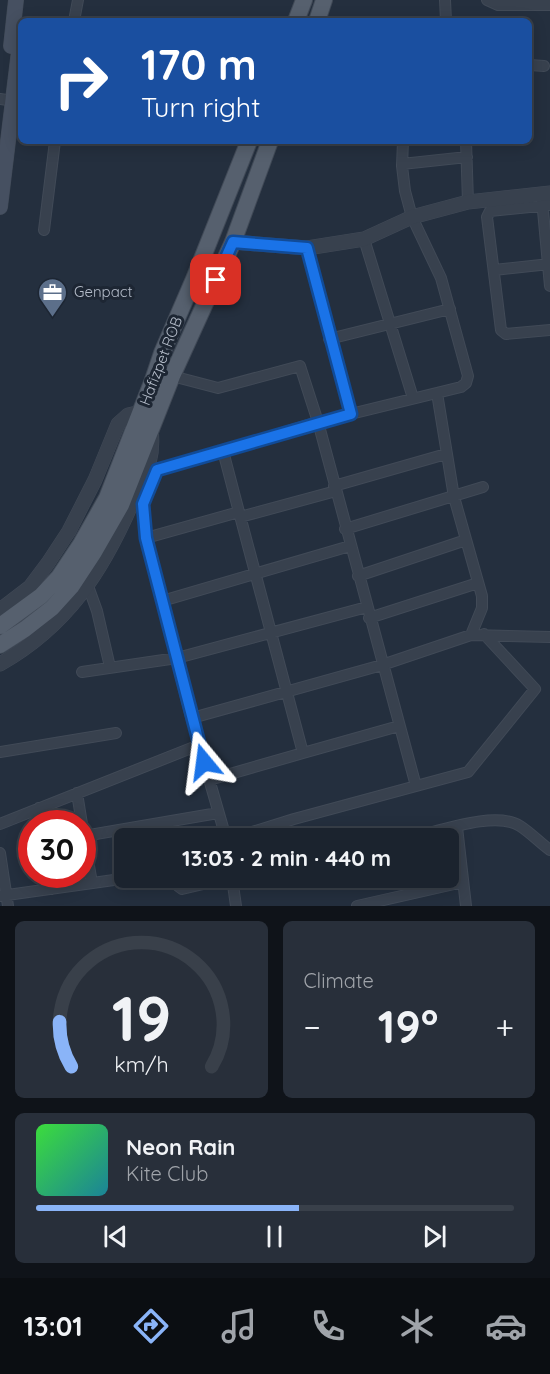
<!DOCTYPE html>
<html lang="en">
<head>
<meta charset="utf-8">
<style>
	:root { --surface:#1b232e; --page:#282f3a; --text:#f1f3f6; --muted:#a0a4aa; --line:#39404a; --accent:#8ab4f8 }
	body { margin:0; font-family:Quicksand,sans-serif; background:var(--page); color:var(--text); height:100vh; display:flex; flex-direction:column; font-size:22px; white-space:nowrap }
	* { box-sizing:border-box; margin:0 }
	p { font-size:20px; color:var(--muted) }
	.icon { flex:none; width:33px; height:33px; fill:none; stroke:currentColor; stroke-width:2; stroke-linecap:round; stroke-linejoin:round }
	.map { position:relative; height:906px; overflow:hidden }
	.sheet { display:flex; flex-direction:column; gap:15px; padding:15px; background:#0f1319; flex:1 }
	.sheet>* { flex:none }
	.banner { position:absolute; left:18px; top:18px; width:514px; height:126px; border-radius:9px; box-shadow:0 3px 15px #0003,0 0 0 2px var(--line); background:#1a4fa0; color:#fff; overflow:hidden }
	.speed { position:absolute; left:18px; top:810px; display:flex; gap:12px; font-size:30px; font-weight:700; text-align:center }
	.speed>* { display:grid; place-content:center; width:78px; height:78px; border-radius:50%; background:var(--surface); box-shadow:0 3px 15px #0003,0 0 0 2px var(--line); line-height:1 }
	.speed .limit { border:9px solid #d22; background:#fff; color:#111 }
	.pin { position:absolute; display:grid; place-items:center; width:51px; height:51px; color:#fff; margin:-26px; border-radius:12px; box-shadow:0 3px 9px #0006 }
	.me { position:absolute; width:66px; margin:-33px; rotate:344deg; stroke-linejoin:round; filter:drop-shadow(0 0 4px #0008) }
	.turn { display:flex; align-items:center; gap:21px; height:126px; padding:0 24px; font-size:27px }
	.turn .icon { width:78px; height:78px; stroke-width:2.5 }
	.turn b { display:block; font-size:42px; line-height:51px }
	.big { font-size:45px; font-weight:700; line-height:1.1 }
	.sheet .widget { flex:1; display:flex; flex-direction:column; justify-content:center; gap:9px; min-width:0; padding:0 21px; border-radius:9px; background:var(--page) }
	.sheet .dial { align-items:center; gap:0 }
	.dial svg { height:156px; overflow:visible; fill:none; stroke:var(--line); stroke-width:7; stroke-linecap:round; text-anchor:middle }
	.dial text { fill:var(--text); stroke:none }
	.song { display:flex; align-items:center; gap:18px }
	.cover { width:72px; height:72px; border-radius:9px; background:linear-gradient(135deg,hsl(120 70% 55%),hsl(190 70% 35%)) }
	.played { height:6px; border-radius:3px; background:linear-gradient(90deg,var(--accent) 55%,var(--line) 55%) }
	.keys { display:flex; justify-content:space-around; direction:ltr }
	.heat { display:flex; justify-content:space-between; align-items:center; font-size:33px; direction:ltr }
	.sheet .tiles { flex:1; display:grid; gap:15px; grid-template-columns:1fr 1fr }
	.widget:last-child { grid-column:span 2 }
	.trip { position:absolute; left:114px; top:828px; width:345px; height:60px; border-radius:9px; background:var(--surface); box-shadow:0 3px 15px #0003,0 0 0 2px var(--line); font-weight:700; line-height:60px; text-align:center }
	.dock { display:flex; height:96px; justify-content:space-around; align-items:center; background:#0b0e12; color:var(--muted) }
	.dock .icon { width:42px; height:42px }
	.dock .on { color:var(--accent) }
	.dock b { font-size:27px; color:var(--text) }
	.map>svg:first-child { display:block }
</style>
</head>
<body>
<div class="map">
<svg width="550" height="906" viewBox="0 0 550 906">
	<rect width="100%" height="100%" fill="#242f3e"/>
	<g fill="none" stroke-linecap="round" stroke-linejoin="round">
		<defs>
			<path id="minor" d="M445,0L446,21
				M487,0L498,5H550
				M74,21L78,0
				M530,65L544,66
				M0,99L21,102
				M466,141L468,202
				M402,164L467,157
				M542,200L550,286
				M550,205L490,211L487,217L501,330L506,334L550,330
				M44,230L55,141
				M364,239L413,398
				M307,248L351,415
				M494,270L550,264
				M329,339L450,309
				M172,376L218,388L300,366L318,422L416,786
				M437,393L454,497L482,596V608L471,635
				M223,451L157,470L143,504L146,538L190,713L226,838
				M334,486L446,454
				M239,512L223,451L318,422L461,387L466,383L468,376L441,278L412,217L405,191L402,166L403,141
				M240,517L336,491
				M345,529L483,487
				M146,538L239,512L303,753L209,780
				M358,576L466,540
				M88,586L97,611L110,667
				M162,601L350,546
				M369,618L478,583
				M82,672L177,658L367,607
				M192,718L382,665L471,635L550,637
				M0,752L116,733
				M303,753L399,726
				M77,793L82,824
				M39,808L42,824
				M0,824L199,745
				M82,825L92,883
				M457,827L466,906
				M84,836L218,813
				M233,838L294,819L468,772L535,689L484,634
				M409,838C438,832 495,810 520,826C531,833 540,843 550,850
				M0,853L8,906
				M50,874L52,889
				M175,878L178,886L182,889L229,878
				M232,878L236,906
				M0,896L128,878
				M357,906L463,882"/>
			<path id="tertiary" d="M233,242L307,248L364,239L412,217L468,202L550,193
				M0,610L30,587L48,563L69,531L95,480L118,424L128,415L141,412
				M0,664C67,626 102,572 132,503C144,475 155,461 151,429"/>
			<path id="secondary" d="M11,46L16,0
				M0,207L21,34"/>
			<path id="primary" d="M296,21L304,0
				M317,21L324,0
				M0,626L41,596L59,577L81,544L107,498L153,380L162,353L194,279L249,141
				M0,645L25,629L52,608L71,587L94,552L121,505L172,376L233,242L270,141"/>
		</defs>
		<!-- minor casing -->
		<use href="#minor" stroke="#414a57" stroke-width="12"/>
		<!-- tertiary casing -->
		<use href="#tertiary" stroke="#414a57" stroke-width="15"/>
		<!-- secondary casing -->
		<use href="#secondary" stroke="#414a57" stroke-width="16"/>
		<!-- primary casing -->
		<use href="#primary" stroke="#414a57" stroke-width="18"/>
		<!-- minor -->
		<use href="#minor" stroke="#38414e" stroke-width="10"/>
		<!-- tertiary -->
		<use href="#tertiary" stroke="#38414e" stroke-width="14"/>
		<!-- secondary -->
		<use href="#secondary" stroke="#465061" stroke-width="15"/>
		<!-- primary -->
		<use href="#primary" stroke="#56606e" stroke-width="16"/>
	</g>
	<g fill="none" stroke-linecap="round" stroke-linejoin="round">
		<defs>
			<path id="route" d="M204,762L146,538L143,504L157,470L351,414L307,248L233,242L216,280"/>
		</defs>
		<!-- route casing -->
		<use href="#route" stroke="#114b97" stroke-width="15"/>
		<!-- route -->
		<use href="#route" stroke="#1a73e8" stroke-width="10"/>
	</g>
	<!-- icons -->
	<defs>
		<symbol id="office-pin" viewBox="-11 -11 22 30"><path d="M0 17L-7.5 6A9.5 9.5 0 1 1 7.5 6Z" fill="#5c6f8a" stroke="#1d2633"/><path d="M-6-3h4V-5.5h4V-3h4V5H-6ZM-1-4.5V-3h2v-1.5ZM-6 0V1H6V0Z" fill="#fff"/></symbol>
	</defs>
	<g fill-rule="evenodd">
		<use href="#office-pin" x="36" y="276" width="33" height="45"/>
	</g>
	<g text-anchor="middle" stroke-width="6" stroke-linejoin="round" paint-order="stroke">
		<!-- poi labels -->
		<g font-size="15" fill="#b4bcc9" stroke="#1d2633" text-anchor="start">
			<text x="74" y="297">Genpact</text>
		</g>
		<!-- street labels -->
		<g font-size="15" fill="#b4bcc9" stroke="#1d2633">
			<text transform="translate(161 361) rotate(-69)" y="5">Hafizpet ROB</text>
		</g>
	</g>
</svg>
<div class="speed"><div class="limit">30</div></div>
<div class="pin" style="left:216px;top:280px;background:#d93025"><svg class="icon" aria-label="arrive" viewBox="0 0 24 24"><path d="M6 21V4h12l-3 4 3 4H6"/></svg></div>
<svg class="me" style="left:204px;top:762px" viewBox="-20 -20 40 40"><path d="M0-17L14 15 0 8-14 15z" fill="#1a73e8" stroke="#fff" stroke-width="4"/></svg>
<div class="trip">13:03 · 2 min · 440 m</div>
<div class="banner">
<div class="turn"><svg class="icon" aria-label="right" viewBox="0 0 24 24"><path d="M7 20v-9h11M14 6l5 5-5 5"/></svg><div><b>170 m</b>Turn right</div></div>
</div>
</div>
<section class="sheet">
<div class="tiles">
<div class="widget dial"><svg viewBox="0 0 100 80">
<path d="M14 69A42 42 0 1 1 86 69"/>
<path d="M14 69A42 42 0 0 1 8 46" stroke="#8ab4f8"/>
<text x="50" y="56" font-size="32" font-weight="700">19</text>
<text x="50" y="72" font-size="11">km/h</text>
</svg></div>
<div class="widget"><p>Climate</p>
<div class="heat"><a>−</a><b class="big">19°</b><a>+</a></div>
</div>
<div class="widget">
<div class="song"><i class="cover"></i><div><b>Neon Rain</b><p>Kite Club</p></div></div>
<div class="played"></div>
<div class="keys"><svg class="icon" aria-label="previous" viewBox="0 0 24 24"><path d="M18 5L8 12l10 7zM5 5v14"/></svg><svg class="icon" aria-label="pause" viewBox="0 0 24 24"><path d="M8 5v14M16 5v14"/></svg><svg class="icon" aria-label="next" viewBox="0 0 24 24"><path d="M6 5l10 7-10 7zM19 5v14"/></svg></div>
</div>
</div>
</section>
<nav class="dock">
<b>13:01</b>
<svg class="icon on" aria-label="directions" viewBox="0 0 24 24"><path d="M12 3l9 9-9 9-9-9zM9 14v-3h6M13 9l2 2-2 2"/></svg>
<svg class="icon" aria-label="music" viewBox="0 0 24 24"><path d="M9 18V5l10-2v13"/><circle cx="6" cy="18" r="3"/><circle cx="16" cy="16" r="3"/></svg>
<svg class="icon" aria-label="phone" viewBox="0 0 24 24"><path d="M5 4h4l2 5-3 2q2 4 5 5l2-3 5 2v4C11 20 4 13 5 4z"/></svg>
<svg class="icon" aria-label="climate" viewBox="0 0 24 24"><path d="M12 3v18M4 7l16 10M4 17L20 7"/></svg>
<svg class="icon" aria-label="car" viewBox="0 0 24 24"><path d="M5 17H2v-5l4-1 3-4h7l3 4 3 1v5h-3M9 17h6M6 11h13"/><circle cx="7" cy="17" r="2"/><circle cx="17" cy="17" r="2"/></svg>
</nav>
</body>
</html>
